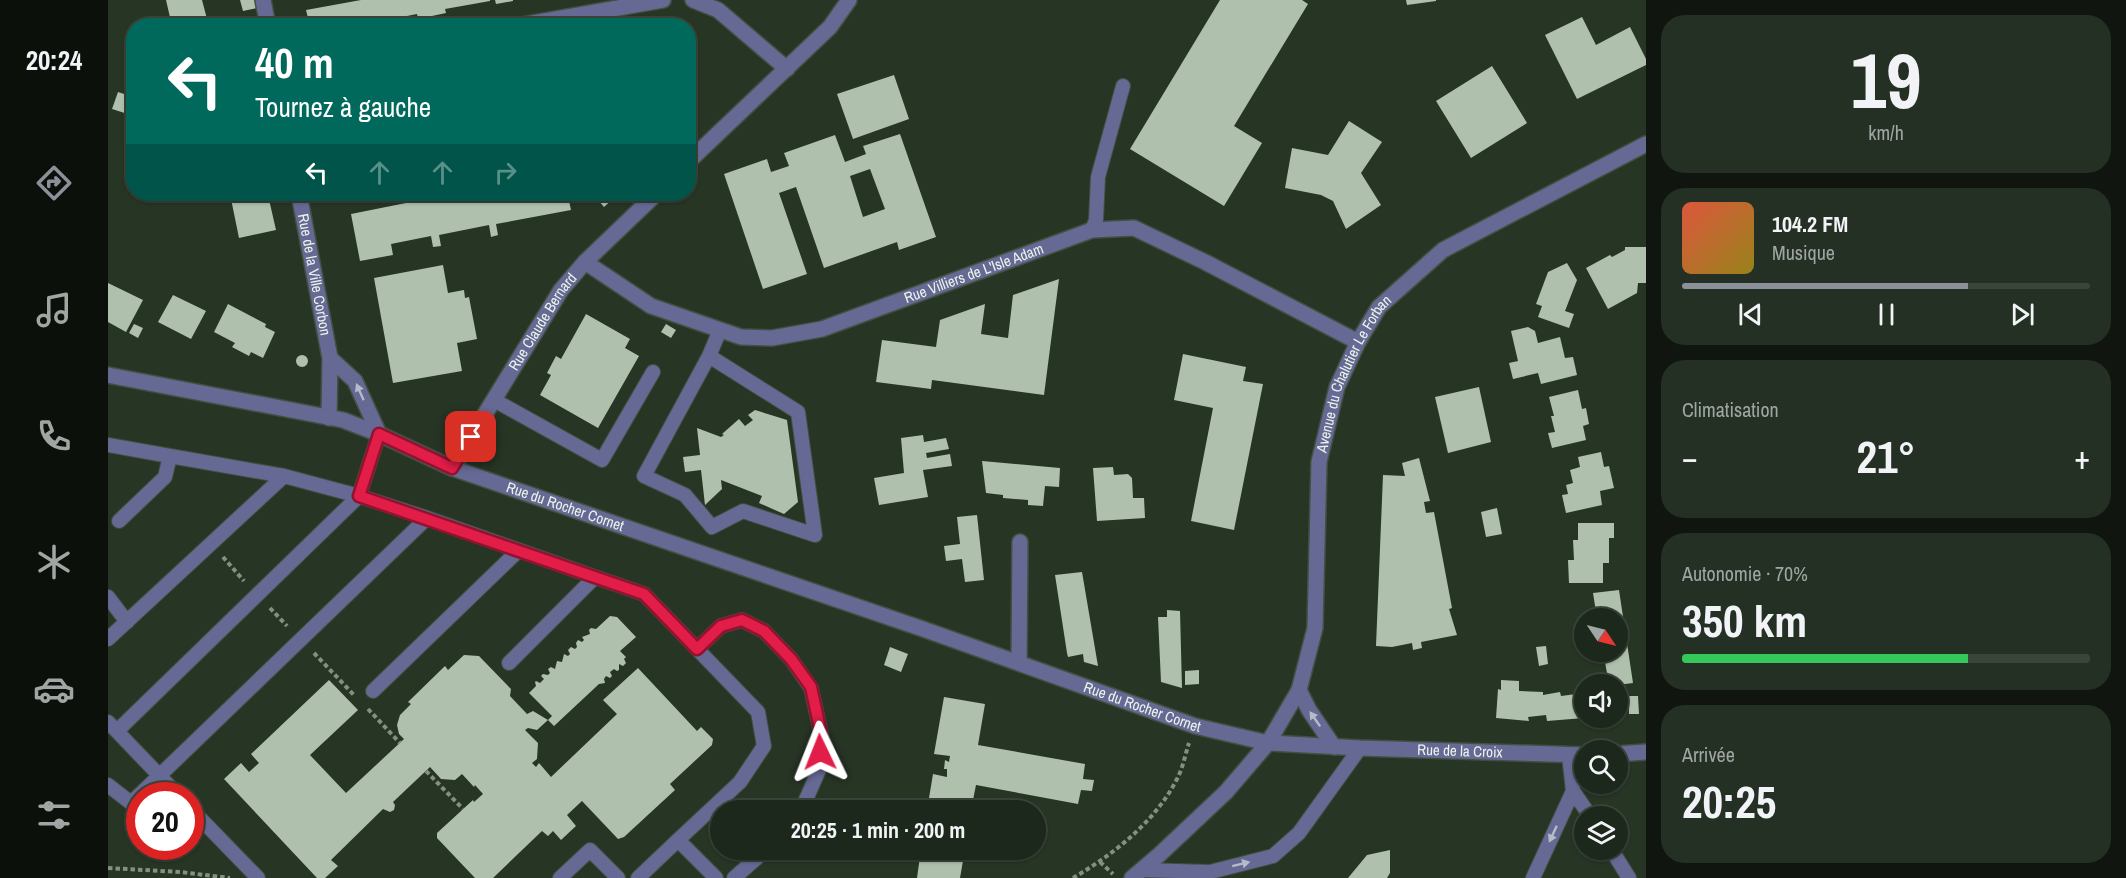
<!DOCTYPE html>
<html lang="fr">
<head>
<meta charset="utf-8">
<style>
	:root { --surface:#1d281c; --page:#253025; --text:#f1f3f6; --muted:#a0a6a3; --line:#3b443b; --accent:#8c9099 }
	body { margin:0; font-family:"Archivo Narrow",sans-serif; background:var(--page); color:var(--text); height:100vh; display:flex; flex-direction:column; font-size:22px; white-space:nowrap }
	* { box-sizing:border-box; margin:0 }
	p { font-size:20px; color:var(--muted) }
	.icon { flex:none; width:33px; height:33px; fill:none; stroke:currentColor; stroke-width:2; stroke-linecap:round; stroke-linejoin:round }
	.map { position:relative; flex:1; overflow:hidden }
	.sheet { display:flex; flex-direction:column; gap:15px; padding:15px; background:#10160f; width:480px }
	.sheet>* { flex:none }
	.hud { position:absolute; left:18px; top:18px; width:570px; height:183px; border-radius:24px; box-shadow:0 2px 4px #0004,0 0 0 2px var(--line); background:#00695c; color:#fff; overflow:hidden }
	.needle { width:39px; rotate:125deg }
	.controls { position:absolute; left:1466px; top:608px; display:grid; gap:12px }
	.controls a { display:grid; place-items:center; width:54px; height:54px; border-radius:50%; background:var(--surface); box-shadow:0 2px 4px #0004,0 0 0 2px var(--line); font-size:30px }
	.speed { position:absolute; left:18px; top:782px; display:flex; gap:12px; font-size:30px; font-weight:700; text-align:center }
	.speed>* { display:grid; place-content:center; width:78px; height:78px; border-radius:50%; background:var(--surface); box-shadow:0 2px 4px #0004,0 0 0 2px var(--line); line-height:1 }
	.speed .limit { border:9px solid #d22; background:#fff; color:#111 }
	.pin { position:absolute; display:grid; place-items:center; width:51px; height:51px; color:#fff; margin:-26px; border-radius:12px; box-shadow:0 3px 9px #0006 }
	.me { position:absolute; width:66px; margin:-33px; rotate:358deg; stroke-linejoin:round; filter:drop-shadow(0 0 4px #0008) }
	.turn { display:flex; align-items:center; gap:21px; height:126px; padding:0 30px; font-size:27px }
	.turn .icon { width:78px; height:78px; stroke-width:2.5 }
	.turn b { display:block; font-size:42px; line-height:51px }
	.lanes { display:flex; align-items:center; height:57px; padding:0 30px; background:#0003; justify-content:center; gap:30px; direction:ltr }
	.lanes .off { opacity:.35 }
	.big { font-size:45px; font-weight:700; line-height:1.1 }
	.sheet .tile { flex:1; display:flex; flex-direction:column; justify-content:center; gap:9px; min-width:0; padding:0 21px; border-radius:24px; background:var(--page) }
	.sheet .dial { align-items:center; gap:0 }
	.dial b { font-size:78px; line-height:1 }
	.song { display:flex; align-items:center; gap:18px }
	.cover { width:72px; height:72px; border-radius:9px; background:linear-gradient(135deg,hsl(10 70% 55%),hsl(50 70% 35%)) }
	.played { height:6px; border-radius:3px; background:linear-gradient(90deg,var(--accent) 70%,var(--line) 70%) }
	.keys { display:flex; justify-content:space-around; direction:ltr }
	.heat { display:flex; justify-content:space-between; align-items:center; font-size:33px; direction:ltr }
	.charge { height:9px; border-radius:4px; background:linear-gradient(90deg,#34c759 70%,var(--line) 0) }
	.trip { position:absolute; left:602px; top:800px; width:336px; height:60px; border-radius:30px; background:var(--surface); box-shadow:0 2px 4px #0004,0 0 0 2px var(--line); font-weight:700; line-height:60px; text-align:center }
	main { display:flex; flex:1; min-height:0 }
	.tabs { display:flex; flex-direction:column; width:108px; justify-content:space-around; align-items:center; background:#0c100b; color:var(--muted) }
	.tabs .icon { width:42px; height:42px }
	.tabs .active { color:var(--accent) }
	.tabs b { font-size:27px; color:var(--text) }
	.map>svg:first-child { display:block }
</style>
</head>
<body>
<main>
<nav class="tabs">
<b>20:24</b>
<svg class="icon active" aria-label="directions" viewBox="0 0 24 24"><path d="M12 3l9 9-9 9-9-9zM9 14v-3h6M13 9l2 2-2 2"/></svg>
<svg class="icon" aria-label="music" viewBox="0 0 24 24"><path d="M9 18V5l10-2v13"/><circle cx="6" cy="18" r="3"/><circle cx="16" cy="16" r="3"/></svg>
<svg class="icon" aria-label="phone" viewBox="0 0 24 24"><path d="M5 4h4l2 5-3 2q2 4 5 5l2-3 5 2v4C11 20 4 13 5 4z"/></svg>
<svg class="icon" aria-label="climate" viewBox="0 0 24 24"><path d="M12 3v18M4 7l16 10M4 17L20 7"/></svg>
<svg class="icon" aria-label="car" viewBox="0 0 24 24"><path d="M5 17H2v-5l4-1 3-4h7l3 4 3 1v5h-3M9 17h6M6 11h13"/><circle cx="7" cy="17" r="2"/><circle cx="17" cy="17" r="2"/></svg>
<svg class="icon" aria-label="filters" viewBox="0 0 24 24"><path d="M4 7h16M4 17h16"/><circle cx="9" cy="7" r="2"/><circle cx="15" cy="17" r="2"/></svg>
</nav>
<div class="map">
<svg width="1538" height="878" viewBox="0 0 1538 878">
	<rect width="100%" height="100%" fill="#273525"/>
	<!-- building -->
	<path fill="#afc0ac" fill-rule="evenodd" d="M58,0H94L99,19L64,26Z
		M132,0H147L149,8L135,11Z
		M253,0H382V1L337,9L338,13L310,19L309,14L259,24V26H202L198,10Z
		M387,0H405V1L388,4Z
		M1112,0H1194L1200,4L1126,126L1154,143L1116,206L1022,149Z
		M1298,0H1328V1L1299,5Z
		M1474,17L1488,45L1522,27L1538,59V65L1469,99L1437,35Z
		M540,21V26H520V24Z
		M26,47V116L4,109L10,92L16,94L22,77L16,50Z
		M1384,66L1419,123L1363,158L1328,101Z
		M786,75L801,119L745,139L729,94Z
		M1241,121L1274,142L1253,173L1273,205L1238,229L1225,201L1213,195L1177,188L1184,148L1220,155Z
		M792,134L828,237L791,250L789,242L716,268L688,187L671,193L699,274L655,289L616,174L659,159L663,172L681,166L676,153L727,135L737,162L758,154L755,146ZM762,169L777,209L755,217L742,176Z
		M122,194H149L150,198L160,195L168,230L131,238Z
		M343,194H480L474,199L461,201L463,210L388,224L390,235L383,237L381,225L331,235L333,246L325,247L323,236L283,244L285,255L252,261L243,214Z
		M485,194H508V196L496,207Z
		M1517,247H1538V283H1530L1529,293L1500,309L1478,268L1502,255L1504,257L1517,250Z
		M1459,263L1469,280L1457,311L1466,314L1461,328L1430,317L1434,306L1428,304L1440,272Z
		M335,265L340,293L356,290L357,298L361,297L369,339L349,343L354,371L285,383L266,278Z
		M951,279L936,395L824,380L823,389L768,382L774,340L828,347L832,320L877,304L873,334L900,338L905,295Z
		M0,283L35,300L18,332L0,322Z
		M65,295L98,311L83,339L50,322Z
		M120,304L158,324L157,327L167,332L155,358L143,352L141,356L124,347L127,343L106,332Z
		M478,314L522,339L517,348L531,356L490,428L432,395L443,375L439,373L448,356L453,359Z
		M26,324L35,328L30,338L21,333Z
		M558,324L568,330L563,338L553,332Z
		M1420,327L1427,331L1430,343L1452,337L1457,358L1465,357L1469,375L1433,384L1430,373L1405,379L1401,363L1410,361L1403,331Z
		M1075,354L1138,367L1135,381L1155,384L1126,530L1083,521L1105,408L1066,400Z
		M188 361a6 6 0 1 1 12 0a6 6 0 1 1-12 0Z
		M1371,387L1383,442L1340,453L1327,397Z
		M1470,390L1474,409L1478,408L1481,424L1475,426L1478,440L1444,448L1440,433L1447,432L1443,416H1446L1441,397Z
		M647,410L679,420L690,502L676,514L651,503L654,496L613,480L614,489L597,505L593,470L577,472L575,457L592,455L589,428L613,437L616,435L614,434L631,419L637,426L645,420L640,415Z
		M815,435L816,442L838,438L841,449L818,453L819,458L842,454L844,466L815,470L820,497L771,505L766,478L796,473L793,438Z
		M1493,452L1496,467L1501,466L1506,488L1492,491L1494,505L1458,513L1454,495L1460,494L1458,485L1465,483L1462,470L1472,467L1470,457Z
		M1311,458L1322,501L1316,502L1318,513L1326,512L1344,608L1341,609L1349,635L1313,642L1314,648L1305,650L1304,643L1284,647L1268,646L1275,475L1297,476L1294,463Z
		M874,461L952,468L951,487L937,486L935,506L920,505V500L895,498V495L878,493Z
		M1005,467L1006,475L1020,474L1024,478L1025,498H1036L1037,518L989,521L985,468Z
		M1389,508L1394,534L1378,537L1373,512Z
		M869,515L876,580L857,582L854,559L838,561L836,546L852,544L849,517Z
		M1470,523H1506V538H1501V563H1495V583H1461L1460,560H1466L1465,540H1470Z
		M974,572L990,666L976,662L975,654L960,657L959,653L947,575Z
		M1511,590L1525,683L1509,685L1501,684L1495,651H1509V618H1489L1485,593Z
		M1059,610L1072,611L1074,688L1053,682L1050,617H1059Z
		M502,616L509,617L528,637L512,651L518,657L516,659L518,663L515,666L511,664V670L509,671L506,669L502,672L504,676L502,678L498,676L496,679L497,683L491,684L446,726L440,720L429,730L420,728L417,730L430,743L429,759L424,763L428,767L431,763L443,777L509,714L495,700L530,668L589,731L593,727L605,739L604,745L562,784L567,790L516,837L510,839L474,801L459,815L468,826L453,840L445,831L440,836L434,831L385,878H367L329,838V833L365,800L366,802L375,794L367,785L366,787L354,774L347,780L333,779L322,767L285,802L287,805L286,810L282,812L275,809L223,860L230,866L217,878H209L116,779L133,763L141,772L151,763L143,754L221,680L250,710L202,755L238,793L296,739L291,734L289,725L292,715L303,704L300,702L337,666L340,670L356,655L371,656L403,689L402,696L419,714L425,711L440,720L444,716L421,693L428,686L427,682L428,681L432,683L436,679L433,676L435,674L440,675L442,673L440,669L443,667L447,669L449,661L454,662L456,654L460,656L462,654L460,650L463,647L467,649L469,647L468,643L470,640L474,642L476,640L474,637L482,634L481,630L483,628L488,629Z
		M1438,646L1440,664L1431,666L1428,647Z
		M782,647L800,654L793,672L776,665Z
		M1091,670V684L1077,685V671Z
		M1393,680L1411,681V691L1435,692V695L1452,692L1453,696L1476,693V718L1439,721L1438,715L1420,717L1421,721L1388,718L1390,689L1393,690Z
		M1521,696H1530L1531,714H1521Z
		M836,697L877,704L870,745L977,764L975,779L986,780L984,791L973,790L970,804L868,785L863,810H819L825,774L839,777V769H836L837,760L841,762L842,756L826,754Z
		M813,849H857L852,878H809Z
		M1282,850V873L1279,878H1240L1259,855Z"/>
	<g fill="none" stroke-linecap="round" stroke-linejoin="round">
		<defs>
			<path id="service" d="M984,230L988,220L990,177L1015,86
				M601,356L536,476L577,495L604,527L635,511L707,535L690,412L601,356L612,330
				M386,400L494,460L545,372
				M0,445L62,456
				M11,521L57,477L62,456L176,476L251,496L319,518
				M0,597L19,622
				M0,639L176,476
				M589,649L613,626L634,620L656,631L683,659L703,688L713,733L711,770L696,804L692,810
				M401,663L487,577L536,594L650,712L656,746L632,782L570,840L608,878
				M265,691L410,551
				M0,722L70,795
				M9,731L251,496L271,434
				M1461,755L1465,791L1482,816
				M0,785L23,803L319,518L487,577
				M82,808L150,878
				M1503,849L1521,878
				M1034,870L1102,872L1165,856L1191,833L1252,748
				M452,878L482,850L510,878
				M530,878L570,840
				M626,878L659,849
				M1425,878L1465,791"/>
			<g id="minor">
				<path d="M155,0L160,26"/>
				<path d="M585,0L610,10L679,69"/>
				<path d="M408,26L555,0"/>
				<path d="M580,162L722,27L741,0"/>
				<path id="s1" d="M191,194L222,358L221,418"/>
				<path id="s2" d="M477,262L543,306L633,337L664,338L714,329L984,230L1026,228L1097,262L1250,342"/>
				<path d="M222,358L247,381L271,434"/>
				<path id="s3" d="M0,375L235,420L271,434L344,468L815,629L1087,726L1160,743L1252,748L1476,755"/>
				<path id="s4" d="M344,468L453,290L477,262L548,194"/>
				<path d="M911,663L912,542"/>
				<path d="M1191,690L1201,710L1226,747"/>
				<path d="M1509,754L1538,752"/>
			</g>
			<g id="tertiary">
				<path id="s5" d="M1024,878L1051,855L1118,792L1160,743L1191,690L1207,628L1211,462L1229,387L1250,342L1271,307L1335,250L1538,144"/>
			</g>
		</defs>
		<!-- service casing -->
		<use href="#service" stroke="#425041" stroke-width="16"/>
		<!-- minor casing -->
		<use href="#minor" stroke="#425041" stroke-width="18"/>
		<!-- tertiary casing -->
		<use href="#tertiary" stroke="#425041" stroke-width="18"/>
		<!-- path -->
		<path stroke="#859083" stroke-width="4" stroke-dasharray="4.5 3" stroke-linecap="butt" d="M115,557L136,581
			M162,608L179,626
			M206,653L246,695
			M260,709L292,743
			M318,771L355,809
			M992,862L1005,874
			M0,868L72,872L122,878
			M965,878C1006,854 1047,822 1069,779C1075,768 1077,755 1081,743"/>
		<!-- service -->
		<use href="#service" stroke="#656994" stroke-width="14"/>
		<!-- minor -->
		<use href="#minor" stroke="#656994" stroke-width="15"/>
		<!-- tertiary -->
		<use href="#tertiary" stroke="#656994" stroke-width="15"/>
	</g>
	<!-- one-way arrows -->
	<defs><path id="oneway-solid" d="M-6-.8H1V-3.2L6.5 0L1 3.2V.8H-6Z" transform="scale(1.5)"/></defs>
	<g fill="#b5bcc8">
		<use href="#oneway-solid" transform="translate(252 392) rotate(-114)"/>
		<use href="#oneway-solid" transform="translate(1207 719) rotate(-125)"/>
		<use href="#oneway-solid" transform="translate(1445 834) rotate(115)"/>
		<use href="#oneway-solid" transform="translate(1133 864) rotate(-14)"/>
	</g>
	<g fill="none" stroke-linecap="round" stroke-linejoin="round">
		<defs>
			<path id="route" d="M363,437L344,468L271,434L251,496L536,594L589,649L613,626L634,620L656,631L683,659L703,687L713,733L712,752"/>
		</defs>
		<!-- route casing -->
		<use href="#route" stroke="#92132f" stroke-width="15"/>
		<!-- route -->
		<use href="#route" stroke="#e11d48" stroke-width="10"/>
	</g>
	<g text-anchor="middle" stroke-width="6" stroke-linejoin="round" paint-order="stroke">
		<!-- street labels -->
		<g font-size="15" fill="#ebf4ea" stroke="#273525">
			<text dy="5" stroke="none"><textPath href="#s2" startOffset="418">Rue Villiers de L'Isle Adam</textPath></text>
			<text dy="5" stroke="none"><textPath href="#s1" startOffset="82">Rue de la Ville Corbon</textPath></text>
			<text dy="5" stroke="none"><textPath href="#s4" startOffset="172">Rue Claude Bernard</textPath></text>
			<text dy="5" stroke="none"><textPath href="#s5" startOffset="579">Avenue du Chalutier Le Forban</textPath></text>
			<text dy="5" stroke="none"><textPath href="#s3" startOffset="478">Rue du Rocher Cornet</textPath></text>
			<text dy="5" stroke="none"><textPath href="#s3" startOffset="1089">Rue du Rocher Cornet</textPath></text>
			<text dy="5" stroke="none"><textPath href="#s3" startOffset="1412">Rue de la Croix</textPath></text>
		</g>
	</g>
</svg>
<div class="controls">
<a><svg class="needle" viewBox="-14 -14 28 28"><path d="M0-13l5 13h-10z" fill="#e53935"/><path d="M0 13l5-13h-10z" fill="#a0a6a3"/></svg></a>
<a><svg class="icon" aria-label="sound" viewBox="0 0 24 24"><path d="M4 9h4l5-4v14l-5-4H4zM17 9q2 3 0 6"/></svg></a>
<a><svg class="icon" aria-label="search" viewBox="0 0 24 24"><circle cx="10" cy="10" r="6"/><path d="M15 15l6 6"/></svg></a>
<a><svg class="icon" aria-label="layers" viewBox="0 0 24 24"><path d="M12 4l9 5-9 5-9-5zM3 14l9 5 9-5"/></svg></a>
</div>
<div class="speed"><div class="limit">20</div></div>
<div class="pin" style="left:363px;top:437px;background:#d93025"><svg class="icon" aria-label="arrive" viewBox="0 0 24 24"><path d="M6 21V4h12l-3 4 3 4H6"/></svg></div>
<svg class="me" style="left:712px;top:752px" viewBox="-20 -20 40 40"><path d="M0-17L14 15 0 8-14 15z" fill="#e11d48" stroke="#fff" stroke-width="4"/></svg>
<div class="trip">20:25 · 1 min · 200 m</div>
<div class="hud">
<div class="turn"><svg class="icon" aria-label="left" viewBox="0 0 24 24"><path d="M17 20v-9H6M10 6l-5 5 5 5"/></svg><div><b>40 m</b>Tournez à gauche</div></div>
<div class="lanes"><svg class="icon" aria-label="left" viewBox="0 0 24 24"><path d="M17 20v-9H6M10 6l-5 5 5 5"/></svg><svg class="icon off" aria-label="ahead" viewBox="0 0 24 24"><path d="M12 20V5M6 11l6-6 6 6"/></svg><svg class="icon off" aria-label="ahead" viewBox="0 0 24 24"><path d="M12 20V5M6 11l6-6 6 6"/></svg><svg class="icon off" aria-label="right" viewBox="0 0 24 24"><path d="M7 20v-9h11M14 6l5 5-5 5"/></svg></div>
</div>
</div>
<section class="sheet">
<div class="tile dial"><b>19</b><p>km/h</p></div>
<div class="tile">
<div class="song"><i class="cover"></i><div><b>104.2 FM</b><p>Musique</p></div></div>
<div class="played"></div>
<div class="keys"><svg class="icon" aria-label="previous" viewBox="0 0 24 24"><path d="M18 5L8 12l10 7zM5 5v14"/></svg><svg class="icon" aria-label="pause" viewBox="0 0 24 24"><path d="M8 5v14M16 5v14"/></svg><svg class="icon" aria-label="next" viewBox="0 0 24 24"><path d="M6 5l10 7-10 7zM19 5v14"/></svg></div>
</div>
<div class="tile"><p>Climatisation</p>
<div class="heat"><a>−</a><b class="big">21°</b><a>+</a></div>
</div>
<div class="tile"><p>Autonomie · 70%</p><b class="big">350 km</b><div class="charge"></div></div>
<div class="tile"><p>Arrivée</p><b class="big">20:25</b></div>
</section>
</main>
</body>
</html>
